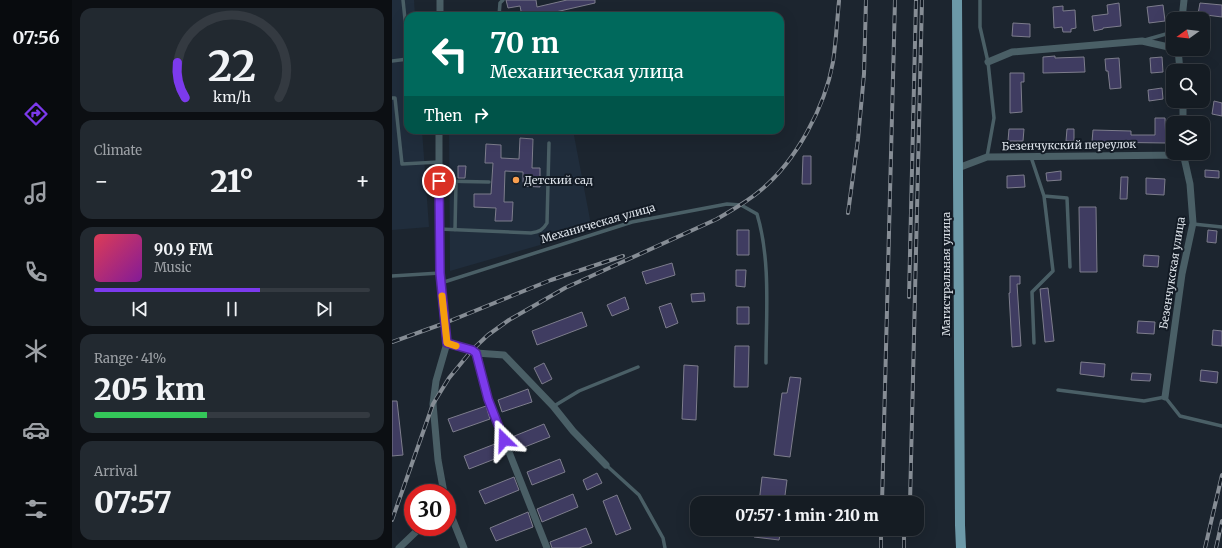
<!DOCTYPE html>
<html lang="en">
<head>
<meta charset="utf-8">
<style>
	:root { --surface:#151c23; --page:#222930; --text:#f1f3f6; --muted:#9da1a6; --line:#343a41; --accent:#7c3aed }
	body { margin:0; font-family:Merriweather,serif; background:var(--page); color:var(--text); height:100vh; display:flex; flex-direction:column; font-size:15px; white-space:nowrap }
	* { box-sizing:border-box; margin:0 }
	p { font-size:13px; color:var(--muted) }
	.icon { flex:none; width:22px; height:22px; fill:none; stroke:currentColor; stroke-width:2; stroke-linecap:round; stroke-linejoin:round }
	.map { position:relative; flex:1; overflow:hidden }
	.drawer { display:flex; flex-direction:column; gap:8px; padding:8px; background:#0c0f13; width:320px }
	.drawer>* { flex:none }
	.banner { position:absolute; left:12px; top:12px; width:380px; height:122px; border-radius:12px; box-shadow:0 4px 16px #0002,0 0 0 1px var(--line); background:#00695c; color:#fff; overflow:hidden }
	.needle { width:26px; rotate:255deg }
	.tools { position:absolute; left:774px; top:12px; display:grid; gap:8px }
	.tools a { display:grid; place-items:center; width:44px; height:44px; border-radius:8px; background:var(--surface); box-shadow:0 4px 16px #0002,0 0 0 1px var(--line); font-size:20px }
	.speed { position:absolute; left:12px; top:484px; display:flex; gap:8px; font-size:20px; font-weight:700; text-align:center }
	.speed>* { display:grid; place-content:center; width:52px; height:52px; border-radius:50%; background:var(--surface); box-shadow:0 4px 16px #0002,0 0 0 1px var(--line); line-height:1 }
	.speed .limit { border:6px solid #d22; background:#fff; color:#111 }
	.pin { position:absolute; display:grid; place-items:center; width:34px; height:34px; color:#fff; margin:-17px; border:2px solid #fff; border-radius:50%; box-shadow:0 1px 4px #0007 }
	.me { position:absolute; width:44px; margin:-22px; rotate:338deg; stroke-linejoin:round; filter:drop-shadow(0 0 3px #0008) }
	.turn { display:flex; align-items:center; gap:14px; height:84px; padding:0 20px; font-size:18px }
	.turn .icon { width:52px; height:52px; stroke-width:2.5 }
	.turn b { display:block; font-size:28px; line-height:34px }
	.then { display:flex; align-items:center; height:38px; padding:0 20px; background:#0003; gap:8px; font-size:15px }
	.big { font-size:30px; font-weight:800; line-height:1.1 }
	.drawer .tile { flex:1; display:flex; flex-direction:column; justify-content:center; gap:6px; min-width:0; padding:0 14px; border-radius:12px; background:var(--page) }
	.drawer .dial { align-items:center; gap:0 }
	.dial svg { height:104px; overflow:visible; fill:none; stroke:var(--line); stroke-width:7; stroke-linecap:round; text-anchor:middle }
	.dial text { fill:var(--text); stroke:none }
	.song { display:flex; align-items:center; gap:12px }
	.cover { width:48px; height:48px; border-radius:6px; background:linear-gradient(135deg,hsl(350 70% 55%),hsl(290 70% 35%)) }
	.played { height:4px; border-radius:2px; background:linear-gradient(90deg,var(--accent) 60%,var(--line) 60%) }
	.keys { display:flex; justify-content:space-around; direction:ltr }
	.heat { display:flex; justify-content:space-between; align-items:center; font-size:22px; direction:ltr }
	.charge { height:6px; border-radius:3px; background:linear-gradient(90deg,#34c759 41%,var(--line) 0) }
	.trip { position:absolute; left:298px; top:496px; width:234px; height:40px; border-radius:12px; background:var(--surface); box-shadow:0 4px 16px #0002,0 0 0 1px var(--line); font-weight:800; line-height:40px; text-align:center }
	main { display:flex; flex:1; min-height:0 }
	.tab-bar { display:flex; flex-direction:column; width:72px; justify-content:space-around; align-items:center; background:#080b0e; color:var(--muted) }
	.tab-bar .icon { width:28px; height:28px }
	.tab-bar .current { color:var(--accent) }
	.tab-bar b { font-size:18px; color:var(--text) }
	.map>svg:first-child { display:block }
</style>
</head>
<body>
<main>
<nav class="tab-bar">
<b>07:56</b>
<svg class="icon current" aria-label="directions" viewBox="0 0 24 24"><path d="M12 3l9 9-9 9-9-9zM9 14v-3h6M13 9l2 2-2 2"/></svg>
<svg class="icon" aria-label="music" viewBox="0 0 24 24"><path d="M9 18V5l10-2v13"/><circle cx="6" cy="18" r="3"/><circle cx="16" cy="16" r="3"/></svg>
<svg class="icon" aria-label="phone" viewBox="0 0 24 24"><path d="M5 4h4l2 5-3 2q2 4 5 5l2-3 5 2v4C11 20 4 13 5 4z"/></svg>
<svg class="icon" aria-label="climate" viewBox="0 0 24 24"><path d="M12 3v18M4 7l16 10M4 17L20 7"/></svg>
<svg class="icon" aria-label="car" viewBox="0 0 24 24"><path d="M5 17H2v-5l4-1 3-4h7l3 4 3 1v5h-3M9 17h6M6 11h13"/><circle cx="7" cy="17" r="2"/><circle cx="17" cy="17" r="2"/></svg>
<svg class="icon" aria-label="filters" viewBox="0 0 24 24"><path d="M4 7h16M4 17h16"/><circle cx="9" cy="7" r="2"/><circle cx="15" cy="17" r="2"/></svg>
</nav>
<section class="drawer">
<div class="tile dial"><svg viewBox="0 0 100 80">
<path d="M14 69A42 42 0 1 1 86 69"/>
<path d="M14 69A42 42 0 0 1 8 42" stroke="#7c3aed"/>
<text x="50" y="56" font-size="32" font-weight="700">22</text>
<text x="50" y="72" font-size="11">km/h</text>
</svg></div>
<div class="tile"><p>Climate</p>
<div class="heat"><a>−</a><b class="big">21°</b><a>+</a></div>
</div>
<div class="tile">
<div class="song"><i class="cover"></i><div><b>90.9 FM</b><p>Music</p></div></div>
<div class="played"></div>
<div class="keys"><svg class="icon" aria-label="previous" viewBox="0 0 24 24"><path d="M18 5L8 12l10 7zM5 5v14"/></svg><svg class="icon" aria-label="pause" viewBox="0 0 24 24"><path d="M8 5v14M16 5v14"/></svg><svg class="icon" aria-label="next" viewBox="0 0 24 24"><path d="M6 5l10 7-10 7zM19 5v14"/></svg></div>
</div>
<div class="tile"><p>Range · 41%</p><b class="big">205 km</b><div class="charge"></div></div>
<div class="tile"><p>Arrival</p><b class="big">07:57</b></div>
</section>
<div class="map">
<svg width="830" height="548" viewBox="0 0 830 548">
	<rect width="100%" height="100%" fill="#1c252f"/>
	<!-- built -->
	<path fill="#202d3c" d="M0,0H22L23,16H16V130H30L37,227L0,230Z
		M57,130H181L200,230L58,271Z"/>
	<!-- building -->
	<path fill="#3f3c61" stroke="#7d7d8c" d="M114,0H144L145,7L175,0H203V3L146,16H130L128,6L116,8Z
		M727,3L729,26L711,28V29L702,31L700,16L716,14L715,5Z
		M808,3L830,5V17L806,14Z
		M771,5L773,21L757,23L755,7Z
		M671,6V11L683,10L684,28L679,29V32H671L670,27L662,28L661,7Z
		M621,23L638,24V37L620,36Z
		M663,56V58L692,57L693,72L651,73V57Z
		M770,57L771,72L759,73L758,58Z
		M727,58L729,88L718,89L716,71H714L713,59Z
		M618,73H632V82H629L630,112L618,113Z
		M770,88L771,99L757,101L756,90Z
		M822,101L830,103V116L820,114Z
		M763,118H773L774,143L700,142L701,130L739,131V135H763Z
		M617,129H632L631,141H616Z
		M675,129H682V141H674Z
		M128,138L141,139L140,168H148V187L131,186V172L113,171L112,202H121L120,221H103L104,208L82,207V194H99L101,163H93L94,144L109,145V158L127,159Z
		M411,156H419V184H410Z
		M66,166H74L73,178H66Z
		M813,170L827,171V178L813,177Z
		M669,171V180L655,181L654,173Z
		M632,175L633,187L615,188V176Z
		M729,177H736L735,199H728Z
		M754,178L773,179L772,195L754,194Z
		M687,207H704L705,272H688Z
		M345,230H357V255H345Z
		M816,230L825,231L824,243L815,242Z
		M752,255L767,256L766,267L751,266Z
		M280,263L283,275L254,284L250,272Z
		M344,270H354L353,287L344,286Z
		M618,276H628V284H625L629,346L620,347L617,293H618Z
		M656,288L662,341L653,342L648,289Z
		M312,293L313,301L300,302L299,294Z
		M233,297L237,309L220,316L215,305Z
		M279,303L286,323L274,328L267,307Z
		M345,307H357V324H345Z
		M190,312L195,326L145,345L140,331Z
		M746,321L763,322L762,334L745,333Z
		M821,330L830,331V346L820,345Z
		M343,346H357L356,387H342Z
		M689,362L713,364L712,377L688,374Z
		M152,363L160,379L150,384L142,368Z
		M292,365L306,366L304,420L290,419Z
		M809,370L826,372L825,383L808,381Z
		M740,373L759,374L758,381L739,380Z
		M398,377L409,378L398,457L382,455L390,393H395Z
		M136,389L140,402L110,412L106,400Z
		M0,401H5L11,455L0,456Z
		M94,406L98,419L61,432L56,419Z
		M152,424L158,437L125,450L120,437Z
		M108,442L113,455L77,469L72,456Z
		M168,459L173,472L140,485L135,472Z
		M205,473L210,483L195,490L191,480Z
		M122,477L127,490L93,504L87,491Z
		M370,477L395,480L392,503H367Z
		M181,494L186,507L150,522L145,509Z
		M225,495L239,529L224,535L211,501Z
		M136,512L141,527L104,541L98,528Z
		M194,528L200,543L187,548H160L158,542Z
		M363,529H389L387,540L362,537Z"/>
	<g fill="none" stroke-linecap="round" stroke-linejoin="round">
		<!-- lane -->
		<path stroke="#4a5f66" stroke-width="3.5" d="M11,0L16,48
			M588,0V27L596,62L602,118L595,157
			M107,16L108,3L111,0
			M753,40L781,32
			M0,61L16,59
			M0,98H3L10,164L47,162
			M639,157L652,196L661,271L640,292L642,343
			M47,181L97,182
			M652,196L675,198L678,267
			M801,224L830,227
			M47,229L139,233C147,232 151,230 155,223L157,143
			M63,230L64,182
			M0,276L48,273
			M49,283L240,222L335,204L349,205L365,214C379,260 374,315 374,363
			M666,390L752,401L773,397L788,416L830,426
			M162,406L187,391L246,367
			M214,465L247,495L271,538L273,548"/>
		<!-- street -->
		<path stroke="#4a5f66" stroke-width="7" d="M48,16V0
			M790,19L792,0
			M786,49L788,71
			M596,62L620,52L750,41L781,48
			M791,123V101
			M47,130V252L55,343L44,381L41,404L46,460L52,493
			M566,168L595,157L791,155
			M55,343L80,350L84,353L96,399L155,548
			M84,353L112,355L161,406L181,431L214,465
			M773,397L790,274L801,223L798,184L791,153
			M55,505L72,548
			M7,548L29,527"/>
		<!-- primary -->
		<path stroke="#6c99a8" stroke-width="10" d="M565,0L568,525L569,548"/>
		<defs>
			<path id="rail" d="M456,213L466,139L472,74L474,0
				M517,297L524,0
				M0,342L53,323L159,280L231,256
				M490,503L503,0
				M518,503L530,0
				M0,520L41,404L57,378L80,350L96,335L117,320L173,288L325,219C340,210 355,202 369,190C404,161 433,107 441,62C444,42 445,21 447,1
				M489,548V529
				M512,548V529
				M813,548L830,475
				M824,548L830,521"/>
		</defs>
		<!-- rail casing -->
		<use href="#rail" stroke="#868d95" stroke-width="4"/>
		<!-- rail -->
		<use href="#rail" stroke="#131b25" stroke-width="2.5" stroke-dasharray="8" stroke-linecap="butt"/>
	</g>
	<g fill="none" stroke-linecap="round" stroke-linejoin="round">
		<defs>
			<path id="route" d="M47,181L48,273L55,343L80,350L84,353L96,399L112,440"/>
		</defs>
		<!-- route casing -->
		<use href="#route" stroke="#51269a" stroke-width="10"/>
		<!-- route -->
		<use href="#route" stroke="#7c3aed" stroke-width="7"/>
		<!-- slow -->
		<path stroke="#f59e0b" stroke-width="7" d="M50,296L55,343L64,346"/>
	</g>
	<!-- markers -->
	<circle fill="#fa9f4f" stroke="#131b25" stroke-width="1.5" cx="124" cy="180" r="4"/>
	<g text-anchor="middle" stroke-width="4" stroke-linejoin="round" paint-order="stroke">
		<!-- street labels -->
		<g font-size="11" fill="#dce2e9" stroke="#131b25">
			<text transform="translate(677 145) rotate(-1)" y="4">Безенчукский переулок</text>
			<text transform="translate(206 223) rotate(-16)" y="4">Механическая улица</text>
			<text transform="translate(780 273) rotate(-81)" y="4">Безенчукская улица</text>
			<text transform="translate(554 274) rotate(-90)" y="4">Магистральная улица</text>
		</g>
		<!-- poi labels -->
		<g font-size="11" fill="#dce2e9" stroke="#131b25" text-anchor="start">
			<text x="132" y="184">Детский сад</text>
		</g>
	</g>
</svg>
<div class="tools">
<a><svg class="needle" viewBox="-14 -14 28 28"><path d="M0-13l5 13h-10z" fill="#e53935"/><path d="M0 13l5-13h-10z" fill="#9da1a6"/></svg></a>
<a><svg class="icon" aria-label="search" viewBox="0 0 24 24"><circle cx="10" cy="10" r="6"/><path d="M15 15l6 6"/></svg></a>
<a><svg class="icon" aria-label="layers" viewBox="0 0 24 24"><path d="M12 4l9 5-9 5-9-5zM3 14l9 5 9-5"/></svg></a>
</div>
<div class="speed"><div class="limit">30</div></div>
<div class="pin" style="left:47px;top:181px;background:#d93025"><svg class="icon" aria-label="arrive" viewBox="0 0 24 24"><path d="M6 21V4h12l-3 4 3 4H6"/></svg></div>
<svg class="me" style="left:112px;top:440px" viewBox="-20 -20 40 40"><path d="M0-17L14 15 0 8-14 15z" fill="#7c3aed" stroke="#fff" stroke-width="4"/></svg>
<div class="trip">07:57 · 1 min · 210 m</div>
<div class="banner">
<div class="turn"><svg class="icon" aria-label="left" viewBox="0 0 24 24"><path d="M17 20v-9H6M10 6l-5 5 5 5"/></svg><div><b>70 m</b>Механическая улица</div></div>
<div class="then">Then<svg class="icon" aria-label="right" viewBox="0 0 24 24"><path d="M7 20v-9h11M14 6l5 5-5 5"/></svg></div>
</div>
</div>
</main>
</body>
</html>
